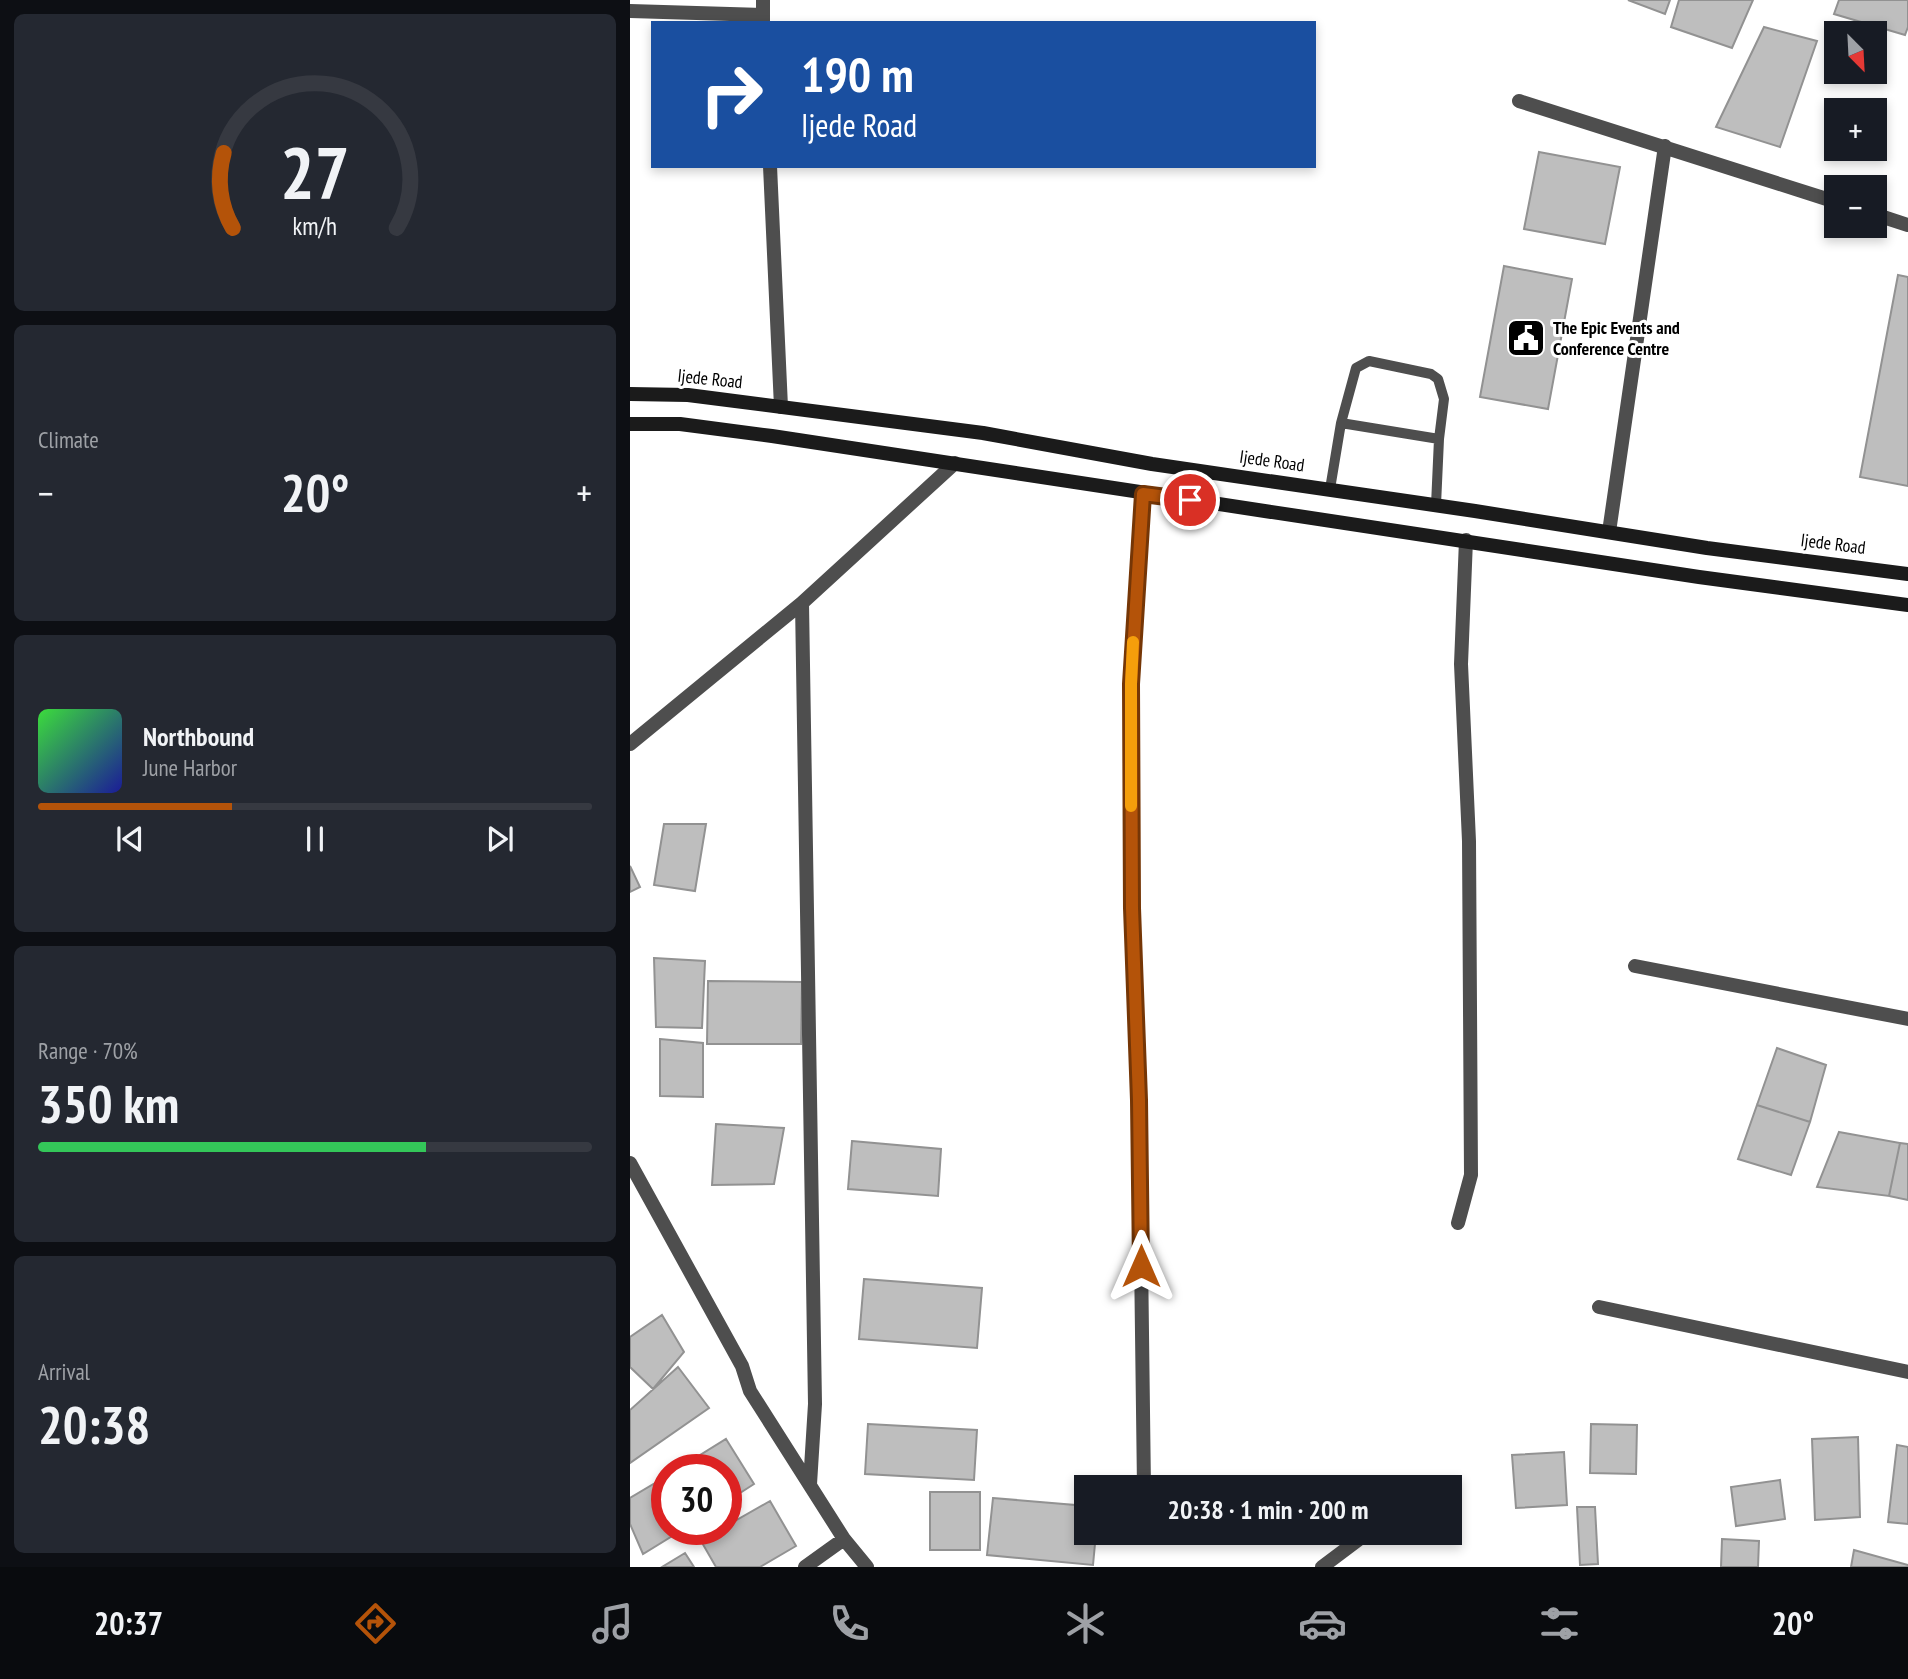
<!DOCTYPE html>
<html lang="en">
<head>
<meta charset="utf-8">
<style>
	:root { --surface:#171b24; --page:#242831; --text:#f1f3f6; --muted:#9ea1a6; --line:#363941; --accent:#b45309 }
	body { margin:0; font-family:"PT Sans Narrow",sans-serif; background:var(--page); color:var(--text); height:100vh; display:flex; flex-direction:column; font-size:26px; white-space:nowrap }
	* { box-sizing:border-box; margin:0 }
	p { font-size:23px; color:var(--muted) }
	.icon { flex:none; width:38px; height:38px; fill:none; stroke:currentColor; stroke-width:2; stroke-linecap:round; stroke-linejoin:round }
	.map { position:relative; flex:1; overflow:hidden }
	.side { display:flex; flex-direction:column; gap:14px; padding:14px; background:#0d0f14; width:630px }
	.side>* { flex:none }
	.guide { position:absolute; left:21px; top:21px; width:665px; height:147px; border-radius:0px; box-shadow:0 4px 10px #0003; background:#1a4fa0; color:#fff; overflow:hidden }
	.needle { width:46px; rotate:156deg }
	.controls { position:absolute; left:1194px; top:21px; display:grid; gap:14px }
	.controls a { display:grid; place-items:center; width:63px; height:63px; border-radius:0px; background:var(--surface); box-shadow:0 4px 10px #0003; font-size:35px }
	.speed { position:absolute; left:21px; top:1454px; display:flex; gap:14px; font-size:35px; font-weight:700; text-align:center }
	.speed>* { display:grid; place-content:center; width:91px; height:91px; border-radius:50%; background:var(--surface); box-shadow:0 4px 10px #0003; line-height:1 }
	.speed .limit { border:10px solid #d22; background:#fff; color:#111 }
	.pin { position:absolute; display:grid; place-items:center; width:60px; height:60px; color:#fff; margin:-30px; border:4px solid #fff; border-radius:50%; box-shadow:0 2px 7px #0007 }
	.me { position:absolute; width:77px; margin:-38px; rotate:0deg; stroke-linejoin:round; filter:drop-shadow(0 0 5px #0008) }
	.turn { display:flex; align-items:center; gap:24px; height:147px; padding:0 35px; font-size:32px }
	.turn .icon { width:91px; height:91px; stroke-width:2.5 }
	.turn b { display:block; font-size:49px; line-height:60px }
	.big { font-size:52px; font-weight:800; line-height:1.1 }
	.side .tile { flex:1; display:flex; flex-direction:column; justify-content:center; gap:10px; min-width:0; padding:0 24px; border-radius:10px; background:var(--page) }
	.side .dial { align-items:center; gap:0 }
	.dial svg { height:182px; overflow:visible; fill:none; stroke:var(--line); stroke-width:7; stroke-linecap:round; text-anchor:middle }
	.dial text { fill:var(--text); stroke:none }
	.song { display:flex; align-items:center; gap:21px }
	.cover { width:84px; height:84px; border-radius:10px; background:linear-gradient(135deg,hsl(120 70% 55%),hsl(240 70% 35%)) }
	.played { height:7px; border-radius:4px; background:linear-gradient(90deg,var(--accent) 35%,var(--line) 35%) }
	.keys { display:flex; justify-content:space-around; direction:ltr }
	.heat { display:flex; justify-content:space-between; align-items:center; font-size:38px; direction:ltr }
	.charge { height:10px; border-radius:5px; background:linear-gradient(90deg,#34c759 70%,var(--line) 0) }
	.trip { position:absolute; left:444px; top:1475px; width:388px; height:70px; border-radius:0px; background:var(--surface); box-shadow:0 4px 10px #0003; font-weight:800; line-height:70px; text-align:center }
	.tab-bar { display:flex; height:112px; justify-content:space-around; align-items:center; background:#090b0e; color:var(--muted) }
	.tab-bar .icon { width:49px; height:49px }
	.tab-bar .current { color:var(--accent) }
	.tab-bar b { font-size:32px; color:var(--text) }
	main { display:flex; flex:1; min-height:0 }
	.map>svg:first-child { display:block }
</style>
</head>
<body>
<main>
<section class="side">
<div class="tile dial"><svg viewBox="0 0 100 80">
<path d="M14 69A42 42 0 1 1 86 69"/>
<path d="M14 69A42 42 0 0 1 10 36" stroke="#b45309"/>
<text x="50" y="56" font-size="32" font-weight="700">27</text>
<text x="50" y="72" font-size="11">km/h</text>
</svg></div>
<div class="tile"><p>Climate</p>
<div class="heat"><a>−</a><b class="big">20°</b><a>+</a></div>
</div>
<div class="tile">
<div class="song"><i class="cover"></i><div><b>Northbound</b><p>June Harbor</p></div></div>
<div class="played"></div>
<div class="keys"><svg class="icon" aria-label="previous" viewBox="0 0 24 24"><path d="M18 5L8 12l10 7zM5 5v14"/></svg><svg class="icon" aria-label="pause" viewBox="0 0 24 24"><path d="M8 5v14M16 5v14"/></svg><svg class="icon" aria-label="next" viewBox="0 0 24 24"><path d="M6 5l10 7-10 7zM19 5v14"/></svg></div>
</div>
<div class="tile"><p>Range · 70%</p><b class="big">350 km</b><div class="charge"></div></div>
<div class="tile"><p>Arrival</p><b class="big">20:38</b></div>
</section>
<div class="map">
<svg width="1278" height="1567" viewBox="0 0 1278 1567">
	<rect width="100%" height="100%" fill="#fff"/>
	<!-- building -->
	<path fill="#bebebe" stroke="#929292" stroke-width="2" d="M998,0H1040L1035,14Z
		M1049,0H1123L1102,48L1041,27Z
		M1209,0H1278V27L1275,35L1204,14Z
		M1134,27L1187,41L1150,147L1086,127Z
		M909,152L990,167L975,244L894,229Z
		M874,266L942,279L918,409L850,397Z
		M1268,275L1278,277V486L1230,477Z
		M34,824H76L65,891L24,885Z
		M0,866L10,887L0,892Z
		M24,958L75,961L72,1028L26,1027Z
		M78,981L172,982L171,1044H77Z
		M30,1039L73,1043V1097L30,1096Z
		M1147,1048L1196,1065L1180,1122L1127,1105Z
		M1127,1105L1180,1122L1161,1175L1108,1159Z
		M86,1124L154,1128L144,1184L82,1185Z
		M1209,1132L1270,1143L1259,1196L1187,1187Z
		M222,1141L311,1149L308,1196L218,1189Z
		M1270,1143L1278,1144V1200L1259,1196Z
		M234,1279L352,1288L347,1348L229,1339Z
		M32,1315L54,1352L23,1389L0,1367V1337Z
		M48,1367L79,1408L0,1463V1410Z
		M238,1424L347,1430L344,1480L235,1474Z
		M961,1424L1007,1425L1006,1474L960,1473Z
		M1228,1437L1230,1517L1185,1520L1182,1439Z
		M96,1439L124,1484L96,1502V1470H46Z
		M1267,1445L1278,1447V1524L1258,1522Z
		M934,1452L937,1505L886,1508L882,1455Z
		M37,1476V1530H52L13,1554L0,1524V1498Z
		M1150,1480L1155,1519L1106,1526L1101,1487Z
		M300,1492H350V1550H300Z
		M363,1498L457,1506V1533H466L463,1565L357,1555Z
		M140,1501L166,1546L130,1567H86L71,1541L91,1530H96V1526Z
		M947,1507H965L968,1564L950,1565Z
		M1092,1539L1129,1541L1128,1567H1091Z
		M1224,1550L1278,1565V1567H1221Z
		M55,1553L64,1567H32Z"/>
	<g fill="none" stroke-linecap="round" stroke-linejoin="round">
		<!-- service -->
		<path stroke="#4e4e4e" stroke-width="10" d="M711,423L809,439
			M700,489L711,423L726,368L739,361L801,374L808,379L814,399L809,439L806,505"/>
		<!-- minor -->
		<path stroke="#4e4e4e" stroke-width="14" d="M133,0V23
			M0,11L133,15
			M889,101L1206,202
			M140,166L151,407
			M1244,214L1278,225
			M513,494L501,684L502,908L509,1100L514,1488
			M979,532L1035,146
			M172,603L185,1404L180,1484
			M0,744L172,603L325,463
			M1005,966L1278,1019
			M0,1163L112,1366L120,1391L214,1539L237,1567
			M828,1223L841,1175L839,841L831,664L836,540
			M969,1307L1278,1372
			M175,1567L214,1539
			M692,1567L728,1540"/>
		<!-- secondary -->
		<path stroke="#1b1b1b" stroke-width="14" d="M0,394L58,395L353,433L522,464L845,511L1077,548L1278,574
			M0,424H50L142,436L1069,577L1278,605"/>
	</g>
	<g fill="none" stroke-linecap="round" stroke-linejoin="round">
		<defs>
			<path id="route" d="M511,1266L509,1100L502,908L501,684L513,494L560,500"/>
		</defs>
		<!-- route casing -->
		<use href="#route" stroke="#753606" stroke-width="18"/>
		<!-- route -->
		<use href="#route" stroke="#b45309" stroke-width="12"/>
		<!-- slow -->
		<path stroke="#f59e0b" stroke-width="12" d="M501,806V684L503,642"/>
	</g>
	<!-- icons -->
	<defs>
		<symbol id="civic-square" viewBox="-11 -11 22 22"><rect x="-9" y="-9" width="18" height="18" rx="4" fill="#000" stroke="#fff"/><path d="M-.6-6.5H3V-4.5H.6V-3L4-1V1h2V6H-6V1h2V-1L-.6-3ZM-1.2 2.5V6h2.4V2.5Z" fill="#fff"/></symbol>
	</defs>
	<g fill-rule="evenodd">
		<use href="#civic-square" x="874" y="316" width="44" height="44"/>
	</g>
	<g text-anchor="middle" stroke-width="6" stroke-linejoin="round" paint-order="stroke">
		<!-- poi labels -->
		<g font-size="18" font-weight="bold" fill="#000" stroke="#fff" text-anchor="start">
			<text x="923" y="334">The Epic Events and<tspan x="923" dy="21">Conference Centre</tspan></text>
		</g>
		<!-- street labels -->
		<g font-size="18" fill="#000" stroke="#fff">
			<text transform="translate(80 379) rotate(6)" y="6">Ijede Road</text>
			<text transform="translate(642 461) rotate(8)" y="6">Ijede Road</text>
			<text transform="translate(1203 544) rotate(7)" y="6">Ijede Road</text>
		</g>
	</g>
</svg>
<div class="controls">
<a><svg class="needle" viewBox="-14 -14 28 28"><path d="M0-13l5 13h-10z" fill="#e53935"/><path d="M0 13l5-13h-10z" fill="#9ea1a6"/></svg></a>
<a>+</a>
<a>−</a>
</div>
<div class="speed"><div class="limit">30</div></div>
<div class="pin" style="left:560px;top:500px;background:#d93025"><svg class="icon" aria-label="arrive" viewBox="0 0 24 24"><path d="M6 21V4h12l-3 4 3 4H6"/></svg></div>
<svg class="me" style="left:511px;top:1266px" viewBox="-20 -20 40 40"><path d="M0-17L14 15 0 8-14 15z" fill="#b45309" stroke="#fff" stroke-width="4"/></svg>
<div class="trip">20:38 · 1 min · 200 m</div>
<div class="guide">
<div class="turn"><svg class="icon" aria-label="right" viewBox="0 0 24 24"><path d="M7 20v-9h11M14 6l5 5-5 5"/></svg><div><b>190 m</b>Ijede Road</div></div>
</div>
</div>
</main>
<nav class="tab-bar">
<b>20:37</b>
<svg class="icon current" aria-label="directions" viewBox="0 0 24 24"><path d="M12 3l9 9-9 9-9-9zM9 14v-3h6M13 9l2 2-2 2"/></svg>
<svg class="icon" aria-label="music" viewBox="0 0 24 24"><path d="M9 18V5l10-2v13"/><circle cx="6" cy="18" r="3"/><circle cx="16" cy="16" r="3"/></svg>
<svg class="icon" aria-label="phone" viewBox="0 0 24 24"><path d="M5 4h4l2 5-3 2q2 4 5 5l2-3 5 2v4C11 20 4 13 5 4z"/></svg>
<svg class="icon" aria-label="climate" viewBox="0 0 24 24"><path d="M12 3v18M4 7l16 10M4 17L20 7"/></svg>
<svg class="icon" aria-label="car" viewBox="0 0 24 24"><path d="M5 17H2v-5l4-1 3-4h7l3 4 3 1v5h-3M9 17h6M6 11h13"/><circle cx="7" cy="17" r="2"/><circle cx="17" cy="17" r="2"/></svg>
<svg class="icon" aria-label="filters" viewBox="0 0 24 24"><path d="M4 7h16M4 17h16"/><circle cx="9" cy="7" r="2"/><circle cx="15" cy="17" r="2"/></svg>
<b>20°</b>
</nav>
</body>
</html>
